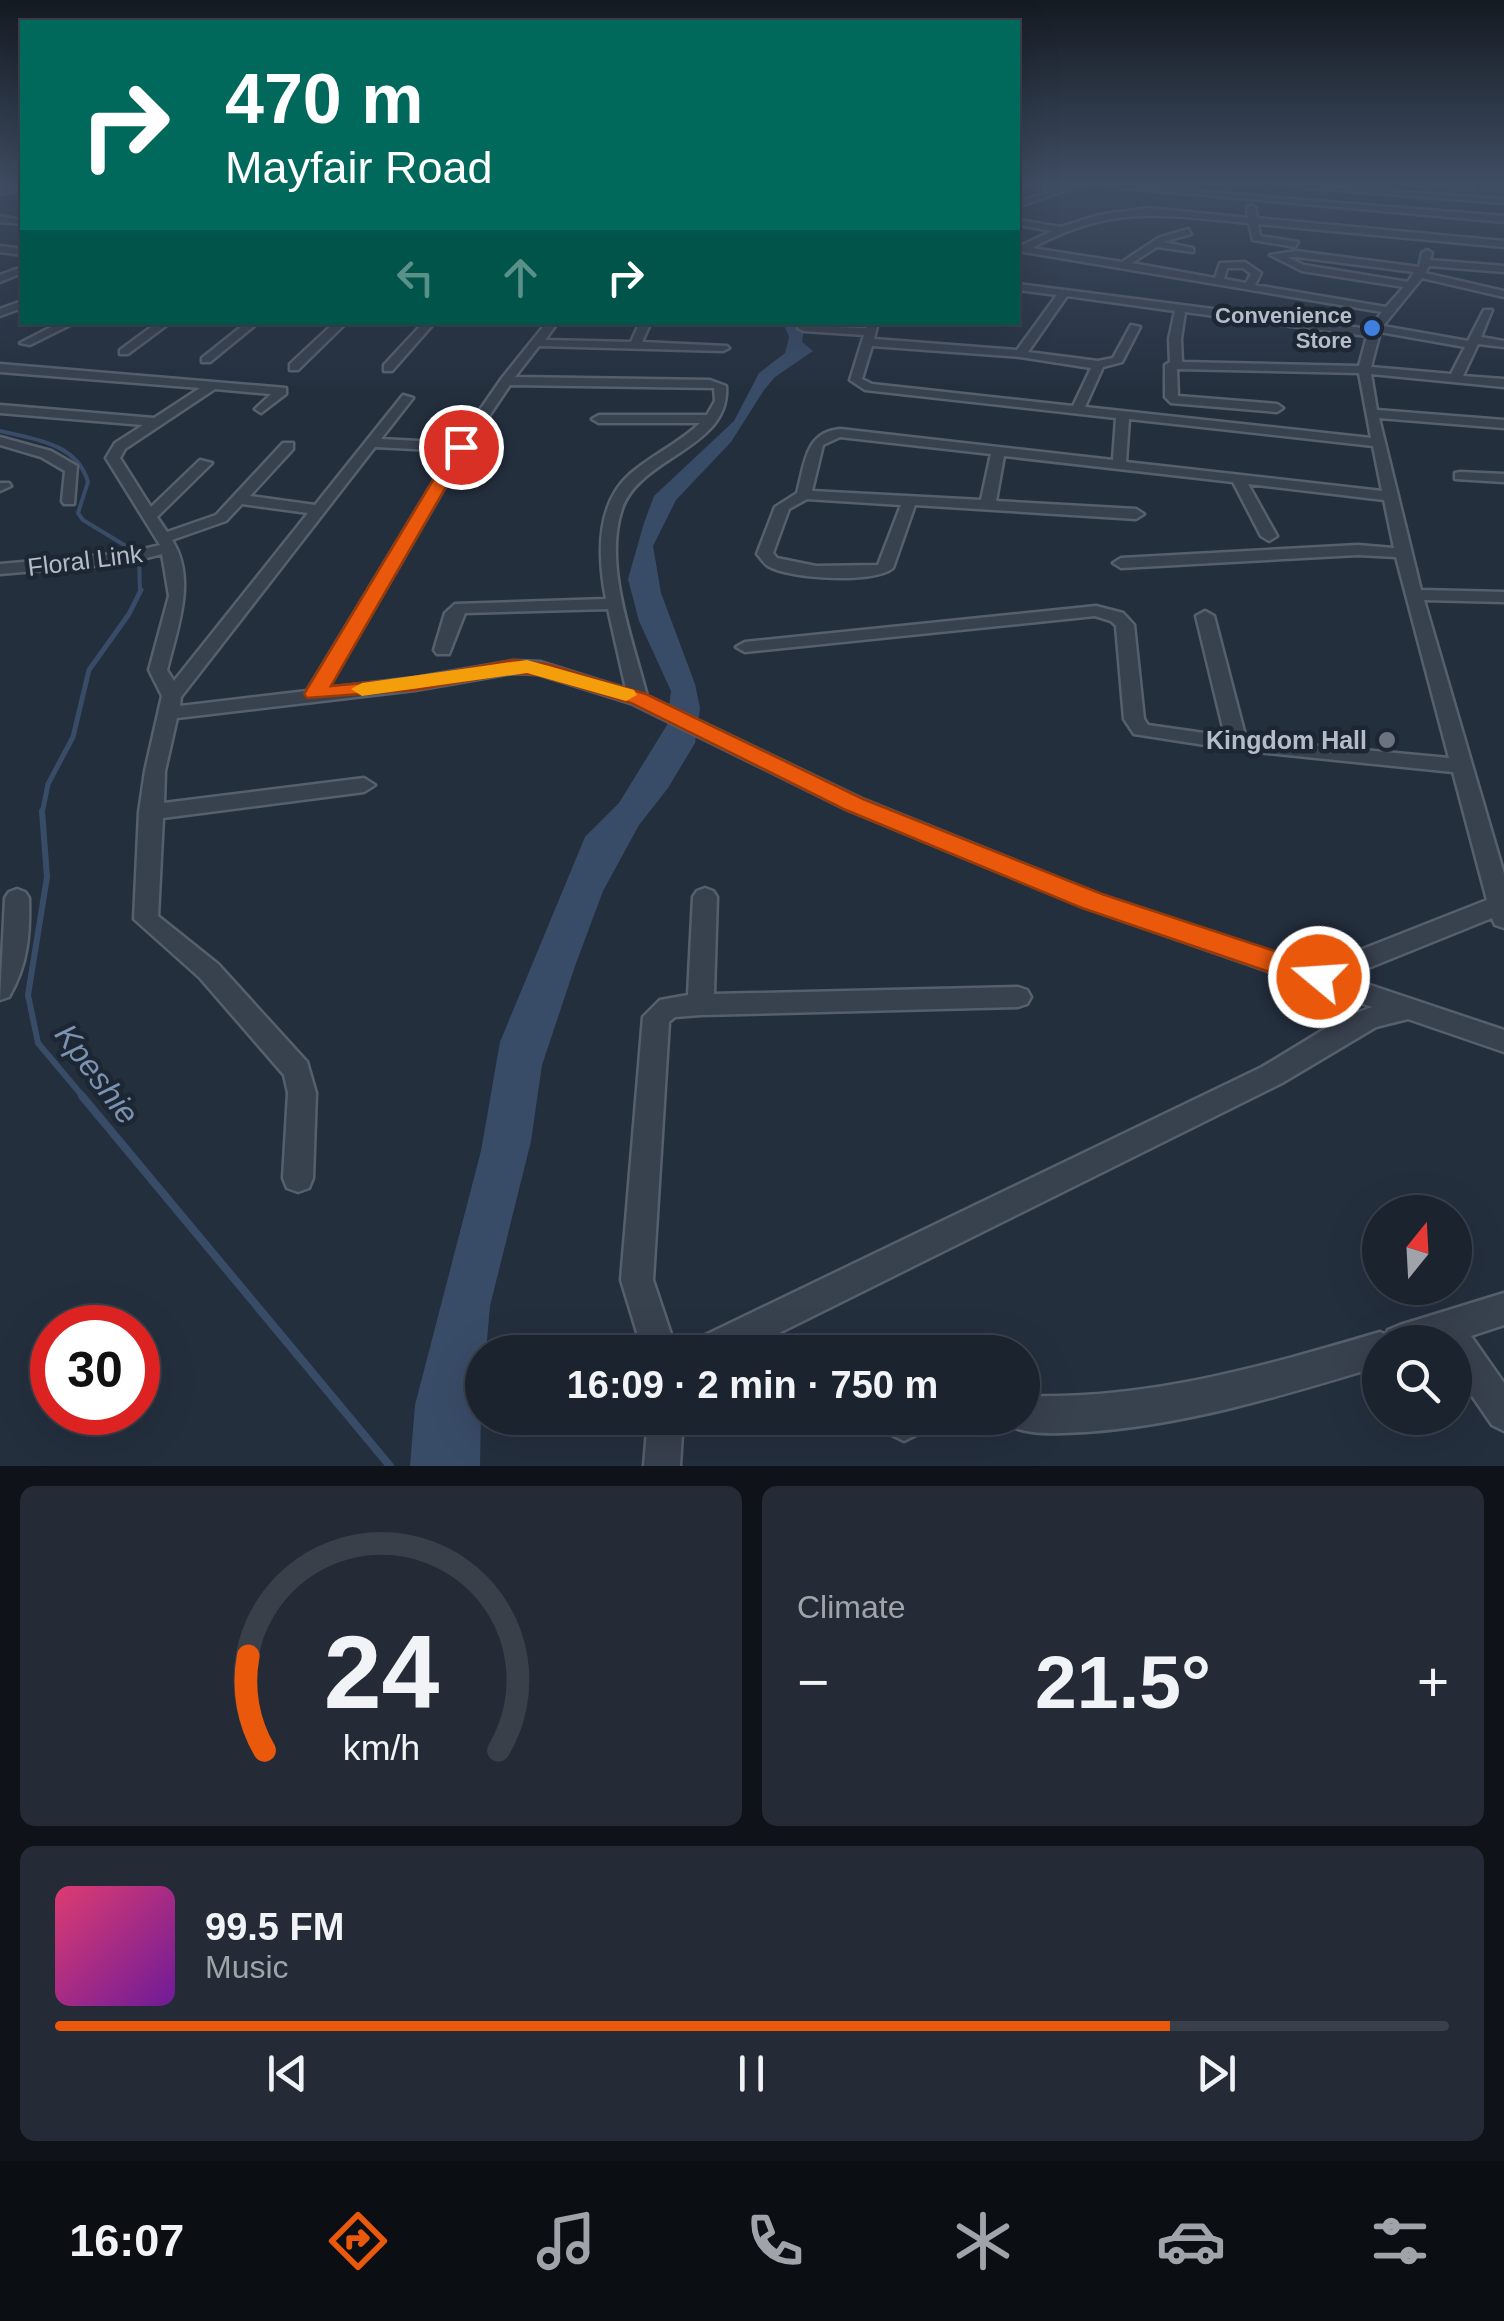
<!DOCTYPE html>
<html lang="en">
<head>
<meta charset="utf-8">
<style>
	:root { --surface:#1b232e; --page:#242b36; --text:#f1f3f6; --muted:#a0a4aa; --line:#39404a; --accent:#ea580c }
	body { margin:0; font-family:Helvetica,sans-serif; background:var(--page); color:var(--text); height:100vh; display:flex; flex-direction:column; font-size:38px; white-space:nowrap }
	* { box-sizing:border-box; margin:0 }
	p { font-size:32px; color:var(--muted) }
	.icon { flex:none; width:55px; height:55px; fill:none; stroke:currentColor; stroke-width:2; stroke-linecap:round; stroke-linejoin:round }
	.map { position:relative; height:1466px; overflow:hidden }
	.drawer { display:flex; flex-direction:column; gap:20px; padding:20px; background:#0f1319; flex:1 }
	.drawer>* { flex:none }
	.guide { position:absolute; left:20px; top:20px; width:1000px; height:305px; border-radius:0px; box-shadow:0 10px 40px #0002,0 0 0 2px var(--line); background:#00695c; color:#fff; overflow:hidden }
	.needle { width:65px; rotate:18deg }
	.tools { position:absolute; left:1362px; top:1195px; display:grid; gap:20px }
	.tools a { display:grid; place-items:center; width:110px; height:110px; border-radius:50%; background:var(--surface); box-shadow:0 10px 40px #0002,0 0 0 2px var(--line); font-size:50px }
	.speed { position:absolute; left:30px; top:1305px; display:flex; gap:20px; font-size:50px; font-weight:700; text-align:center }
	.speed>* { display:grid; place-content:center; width:130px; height:130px; border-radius:50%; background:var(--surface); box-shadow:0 10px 40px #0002,0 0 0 2px var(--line); line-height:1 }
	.speed .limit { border:15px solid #d22; background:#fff; color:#111 }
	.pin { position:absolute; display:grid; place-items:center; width:85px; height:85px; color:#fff; margin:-42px; border:5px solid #fff; border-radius:50%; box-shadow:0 2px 10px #0007 }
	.me { position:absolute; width:110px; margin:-55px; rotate:288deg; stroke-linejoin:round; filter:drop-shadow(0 0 8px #0008) }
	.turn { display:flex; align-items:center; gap:35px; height:210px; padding:0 40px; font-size:45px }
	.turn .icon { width:130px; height:130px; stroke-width:2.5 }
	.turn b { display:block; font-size:70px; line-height:85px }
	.lanes { display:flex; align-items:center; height:95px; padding:0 40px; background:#0003; justify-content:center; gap:50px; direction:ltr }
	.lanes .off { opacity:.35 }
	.big { font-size:75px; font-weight:700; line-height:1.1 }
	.drawer .widget { flex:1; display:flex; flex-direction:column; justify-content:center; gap:15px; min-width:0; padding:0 35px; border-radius:15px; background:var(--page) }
	.drawer .dial { align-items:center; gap:0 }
	.dial svg { height:260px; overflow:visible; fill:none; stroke:var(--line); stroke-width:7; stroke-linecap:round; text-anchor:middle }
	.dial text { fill:var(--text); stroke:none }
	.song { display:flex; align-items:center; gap:30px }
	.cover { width:120px; height:120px; border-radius:15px; background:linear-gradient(135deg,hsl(340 70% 55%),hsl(280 70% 35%)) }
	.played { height:10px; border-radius:5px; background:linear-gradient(90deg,var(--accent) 80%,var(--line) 80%) }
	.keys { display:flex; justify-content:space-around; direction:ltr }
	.heat { display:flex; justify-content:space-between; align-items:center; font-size:55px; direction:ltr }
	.drawer .tiles { flex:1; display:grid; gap:20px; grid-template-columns:1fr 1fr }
	.widget:last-child { grid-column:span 2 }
	.trip { position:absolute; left:465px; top:1335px; width:575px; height:100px; border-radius:50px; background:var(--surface); box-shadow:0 10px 40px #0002,0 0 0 2px var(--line); font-weight:700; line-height:100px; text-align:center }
	.menu { display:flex; height:160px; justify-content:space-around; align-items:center; background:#0b0e12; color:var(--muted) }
	.menu .icon { width:70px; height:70px }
	.menu .current { color:var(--accent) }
	.menu b { font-size:45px; color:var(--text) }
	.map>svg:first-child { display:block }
</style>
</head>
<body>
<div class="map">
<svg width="1504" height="1466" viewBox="0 0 1504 1466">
	<rect width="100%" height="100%" fill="#242f3e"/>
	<!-- water -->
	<path fill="#394c67" d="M783,323H805L802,342L813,351L775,377L764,390L731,442L676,500L653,546L661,593L695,684L700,708L695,743L668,788L639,825L603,891L575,966L542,1065L531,1141L490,1306L486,1352H482L480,1466H410L415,1405L481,1151L500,1042L585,837L619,803L667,725L671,691L639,621L628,579L644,523L654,496L734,421L759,373L785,353L789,337Z"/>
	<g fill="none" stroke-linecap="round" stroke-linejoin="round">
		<!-- stream-far3 -->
		<path stroke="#394c67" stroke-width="4" d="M0,431C34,439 77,443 88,482L78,513L83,520L139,554L140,593
			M663,491L684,472"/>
		<!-- stream-far2 -->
		<path stroke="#394c67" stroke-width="5" d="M42,814L48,784L73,737L89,670L129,614L141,590"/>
		<!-- stream-far1 -->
		<path stroke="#394c67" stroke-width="6" d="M42,811L47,877L28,995L38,1043L85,1099"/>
		<!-- stream -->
		<path stroke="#394c67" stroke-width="8" d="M82,1096L390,1466"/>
		<defs>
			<path id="minor" d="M1019,185H1081L1018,207V202L1055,190Z
				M1113,185L1504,216V222L1117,187Z
				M1297,185L1504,199V203L1301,187Z
				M22,186V190L0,194V190Z
				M1251,205L1255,207L1257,218L1504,241V247L1258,224L1260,236L1298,242L1295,247L1253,240L1249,223C1163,215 1112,204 1032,248L1122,262L1158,238L1188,229L1191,234L1163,242L1193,248V252L1157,247L1132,263L1215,278L1220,263L1245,262L1261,273L1255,285L1386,307L1404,287L1302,271L1270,255L1296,251L1419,267L1422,253L1427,250L1432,253L1430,260L1504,266V272L1429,266L1425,273L1504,291V297L1422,278L1383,326L1468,341L1484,310H1492L1481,337L1504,341V347L1478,344L1463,376L1504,379V387L1371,374L1377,410L1504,420V428L1379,418L1421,590L1504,592V602L1424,600L1504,874V928L1495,925L1492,918L1346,977L1504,1030V1052L1408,1019L1376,1027L1282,1083L741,1352H690L695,1340L1262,1067L1341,1019L1372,1007L1084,907L846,809L631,703L538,674L513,673L415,690L177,718L165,771L164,803L364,778L375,785L364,792L163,818L158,916L218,964L307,1062L316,1093L313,1178L309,1188L298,1192L287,1188L283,1178L288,1093L284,1075L200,978L134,919L139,812L145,771L162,696L149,670L169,596L162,554L127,563L0,574V564L127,553L160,545L106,458L115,443L143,425L0,413V405L154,418L200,388L0,372V364L286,388V394L261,413L255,409L271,394L215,389L125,449L120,458L151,507L200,460L212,463L157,517L167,532L216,515L283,443H293V449L250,496L315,505L403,395L413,398L381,439L457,443L502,378L547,322H558L545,340L631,342L640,322H651L642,342L727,346L729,348L723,351L539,346L515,377L710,380L726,386C731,448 639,457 622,509C603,565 633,641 647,696L862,799L1100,895L1317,967L1487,900L1453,772L1237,750L1134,734L1124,719L1116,626L1111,621L1095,616L745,652L736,647L745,642L1096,606L1123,613L1134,625L1144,719L1148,725L1225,736L1196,616L1205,611L1214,616L1246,739L1449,758L1396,557L1358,555L1121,568L1113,563L1121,558L1358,545L1394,548L1384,500L1248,484L1277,536L1269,541L1261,536L1233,482L1004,456L996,501L1136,509L1144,514L1136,519L915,505L893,568C875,584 789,579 768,566C763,563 761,558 757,554L775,507L797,493C805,464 805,432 840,429L1113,460L1116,418L865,390L850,380L864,335L804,331L798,328L800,326L866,328L867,322H878L874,339L1017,350L1057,295L1018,290V284L1369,329L1382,312L1018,251V247L1052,231L1018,225V220L1061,227L1099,215L1149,208L1248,218L1247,207ZM1287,257H1296L1414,272L1408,282L1304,265ZM1227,268H1243L1251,274L1246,283L1224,279ZM1067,296L1175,311L1169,339L1170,362L1165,365V397L1171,403L1277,412L1283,408L1277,404L1178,396L1177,369L1359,373L1371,438L1085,407L1103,367L1122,362L1140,327L1131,325L1113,358L1098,361L1028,352ZM1185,312L1367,336L1359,366L1182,362L1181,339ZM1380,332L1465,347L1451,374L1371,367ZM872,346L1020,357L1091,368L1073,406L872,384L862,379ZM510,385L714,388L715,401L707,415H599L592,419L599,423H700C679,443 652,455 630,474C595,505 598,558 606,599L455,604L445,613L434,650L437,654H449L465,613L608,609L626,689L540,662L513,661L415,678L328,688L468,447ZM1129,419L1373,446L1382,491L1126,462ZM840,437L991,454L981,500L812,491L823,445ZM375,447L452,451L307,691L180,706L181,697ZM807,499L901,505L878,565L816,566L777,558L773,553L789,509ZM242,504L308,513L174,681L167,670C177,629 197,579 172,540L226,521Z
				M0,216L22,220V224L0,222Z
				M0,246L22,249V255L0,252Z
				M22,267V273L0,282V275Z
				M22,301V308L0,316V309Z
				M61,322H76L30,345L20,343Z
				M158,322H171L128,354H120V350Z
				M247,322H259L210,362H202V358Z
				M335,322H347L298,370H290V364Z
				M424,322H435L392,371H384V365Z
				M0,437L51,451L77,466L74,504H64L62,501L65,471L41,457L0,445Z
				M1460,472L1504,474V482L1455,479V473Z
				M0,483H9L11,486L0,491Z
				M705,888L713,891L717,897L714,994L1018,987L1027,990L1031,997L1027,1004L1018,1007L701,1015L675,1017L669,1022L653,1280L677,1352H643L621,1280L643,1017L660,1000L688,995L693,897L697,891Z
				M17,889L25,892L29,898C30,935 28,964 9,997L0,1000L5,898L9,892Z
				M1504,1293V1325L1471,1336L1504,1383V1431L1492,1425L1455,1371V1342H1380V1366C1284,1395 1187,1425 1086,1432C1061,1433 1033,1436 1010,1426L1006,1418H1022V1396C1147,1400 1262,1367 1380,1332L1386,1335L1388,1330L1400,1325Z
				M648,1418H683L680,1466H644Z
				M889,1418H932L926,1430L904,1441L892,1435L886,1423Z"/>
		</defs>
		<!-- minor casing -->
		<use href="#minor" stroke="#565f6c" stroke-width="5"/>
		<!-- minor -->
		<use href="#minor" fill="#38414e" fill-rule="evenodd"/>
		<!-- rail -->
		<path stroke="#5a6575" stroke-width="2.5" stroke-dasharray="5 5" stroke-linecap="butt" d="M1401,185L1504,192"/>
	</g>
	<!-- sky -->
	<linearGradient id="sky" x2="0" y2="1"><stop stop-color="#141a22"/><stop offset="0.47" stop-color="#3f4d63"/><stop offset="1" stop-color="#3f4d63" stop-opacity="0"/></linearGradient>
	<rect width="1504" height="390" fill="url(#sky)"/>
	<!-- route -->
	<path fill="#ea580c" stroke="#983908" stroke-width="2.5" d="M461,443L469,447L331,686L415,678L513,660L547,664L646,694L863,799L1102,894L1329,969L1333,977L1329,985L1319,989L1082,908L846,810L631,703L538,675L513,673L415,690L307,698L304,694L453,447Z"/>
	<!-- slow -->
	<path fill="#f59e0b" d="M527,660L634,690L637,695L626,701L527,673L362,696L351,689L362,683Z"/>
	<!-- markers -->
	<circle fill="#3f7fe0" stroke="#1d2633" stroke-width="4" cx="1372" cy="328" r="10"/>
	<circle fill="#6b7280" stroke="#1d2633" stroke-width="4" cx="1387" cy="740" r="10"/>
	<g text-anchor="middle" stroke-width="9" stroke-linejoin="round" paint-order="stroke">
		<!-- far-poi labels -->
		<g font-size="22" font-weight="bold" fill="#b4bcc9" stroke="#1d2633" text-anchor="end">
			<text x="1352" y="323">Convenience<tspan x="1352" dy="25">Store</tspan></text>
		</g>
		<!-- street labels -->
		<g font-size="25" fill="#b4bcc9" stroke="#1d2633">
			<text transform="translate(85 560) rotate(-7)" y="9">Floral Link</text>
		</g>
		<!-- poi labels -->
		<g font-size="25" font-weight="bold" fill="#b4bcc9" stroke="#1d2633" text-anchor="end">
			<text x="1367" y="749">Kingdom Hall</text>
		</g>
		<!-- near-water labels -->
		<g font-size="32" font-style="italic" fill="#7c92b1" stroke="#1d2633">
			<text transform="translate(97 1074) rotate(53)" y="11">Kpeshie</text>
		</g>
	</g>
</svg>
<div class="tools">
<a><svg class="needle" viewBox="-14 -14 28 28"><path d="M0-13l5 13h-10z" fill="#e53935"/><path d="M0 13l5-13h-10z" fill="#a0a4aa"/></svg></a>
<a><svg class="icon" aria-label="search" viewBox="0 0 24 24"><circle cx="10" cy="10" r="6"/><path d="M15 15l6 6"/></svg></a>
</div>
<div class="speed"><div class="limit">30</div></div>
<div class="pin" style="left:461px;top:447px;background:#d93025"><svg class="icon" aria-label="arrive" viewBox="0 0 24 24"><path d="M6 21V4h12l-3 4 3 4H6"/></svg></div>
<svg class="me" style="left:1319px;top:977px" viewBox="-20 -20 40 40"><circle r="17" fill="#ea580c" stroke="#fff" stroke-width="3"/><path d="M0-11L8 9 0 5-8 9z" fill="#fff"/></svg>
<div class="trip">16:09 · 2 min · 750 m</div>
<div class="guide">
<div class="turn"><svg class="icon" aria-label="right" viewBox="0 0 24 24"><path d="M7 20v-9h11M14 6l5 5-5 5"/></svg><div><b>470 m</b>Mayfair Road</div></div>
<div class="lanes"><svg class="icon off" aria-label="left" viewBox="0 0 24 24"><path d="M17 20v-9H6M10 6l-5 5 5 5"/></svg><svg class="icon off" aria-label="ahead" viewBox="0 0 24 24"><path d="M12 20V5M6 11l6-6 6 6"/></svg><svg class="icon" aria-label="right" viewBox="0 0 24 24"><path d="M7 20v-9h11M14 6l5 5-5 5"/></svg></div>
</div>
</div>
<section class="drawer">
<div class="tiles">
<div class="widget dial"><svg viewBox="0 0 100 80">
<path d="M14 69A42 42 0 1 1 86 69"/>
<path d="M14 69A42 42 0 0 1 9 40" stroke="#ea580c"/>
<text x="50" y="56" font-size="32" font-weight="700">24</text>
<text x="50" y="72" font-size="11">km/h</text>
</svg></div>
<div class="widget"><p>Climate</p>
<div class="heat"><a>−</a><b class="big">21.5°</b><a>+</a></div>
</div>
<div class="widget">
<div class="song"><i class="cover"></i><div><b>99.5 FM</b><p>Music</p></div></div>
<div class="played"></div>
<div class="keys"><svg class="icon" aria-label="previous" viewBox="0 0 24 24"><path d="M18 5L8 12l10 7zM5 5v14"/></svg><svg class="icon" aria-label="pause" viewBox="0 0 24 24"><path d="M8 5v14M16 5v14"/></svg><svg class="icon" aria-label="next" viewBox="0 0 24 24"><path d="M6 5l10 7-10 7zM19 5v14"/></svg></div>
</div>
</div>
</section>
<nav class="menu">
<b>16:07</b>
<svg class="icon current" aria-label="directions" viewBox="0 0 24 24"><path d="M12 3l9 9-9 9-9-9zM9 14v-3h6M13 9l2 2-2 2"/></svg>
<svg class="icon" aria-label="music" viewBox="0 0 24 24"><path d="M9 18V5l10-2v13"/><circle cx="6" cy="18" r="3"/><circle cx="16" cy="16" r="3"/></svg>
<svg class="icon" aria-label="phone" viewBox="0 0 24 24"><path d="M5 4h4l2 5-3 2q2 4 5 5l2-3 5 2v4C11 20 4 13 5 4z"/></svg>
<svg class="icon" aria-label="climate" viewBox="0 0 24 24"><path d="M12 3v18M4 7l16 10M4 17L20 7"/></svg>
<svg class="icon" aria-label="car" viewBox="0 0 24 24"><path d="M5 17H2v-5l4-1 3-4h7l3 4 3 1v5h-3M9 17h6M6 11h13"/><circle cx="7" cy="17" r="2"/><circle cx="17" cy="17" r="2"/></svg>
<svg class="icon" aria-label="filters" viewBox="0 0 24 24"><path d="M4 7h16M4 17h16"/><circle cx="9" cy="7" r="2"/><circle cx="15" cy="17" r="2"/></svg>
</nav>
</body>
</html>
